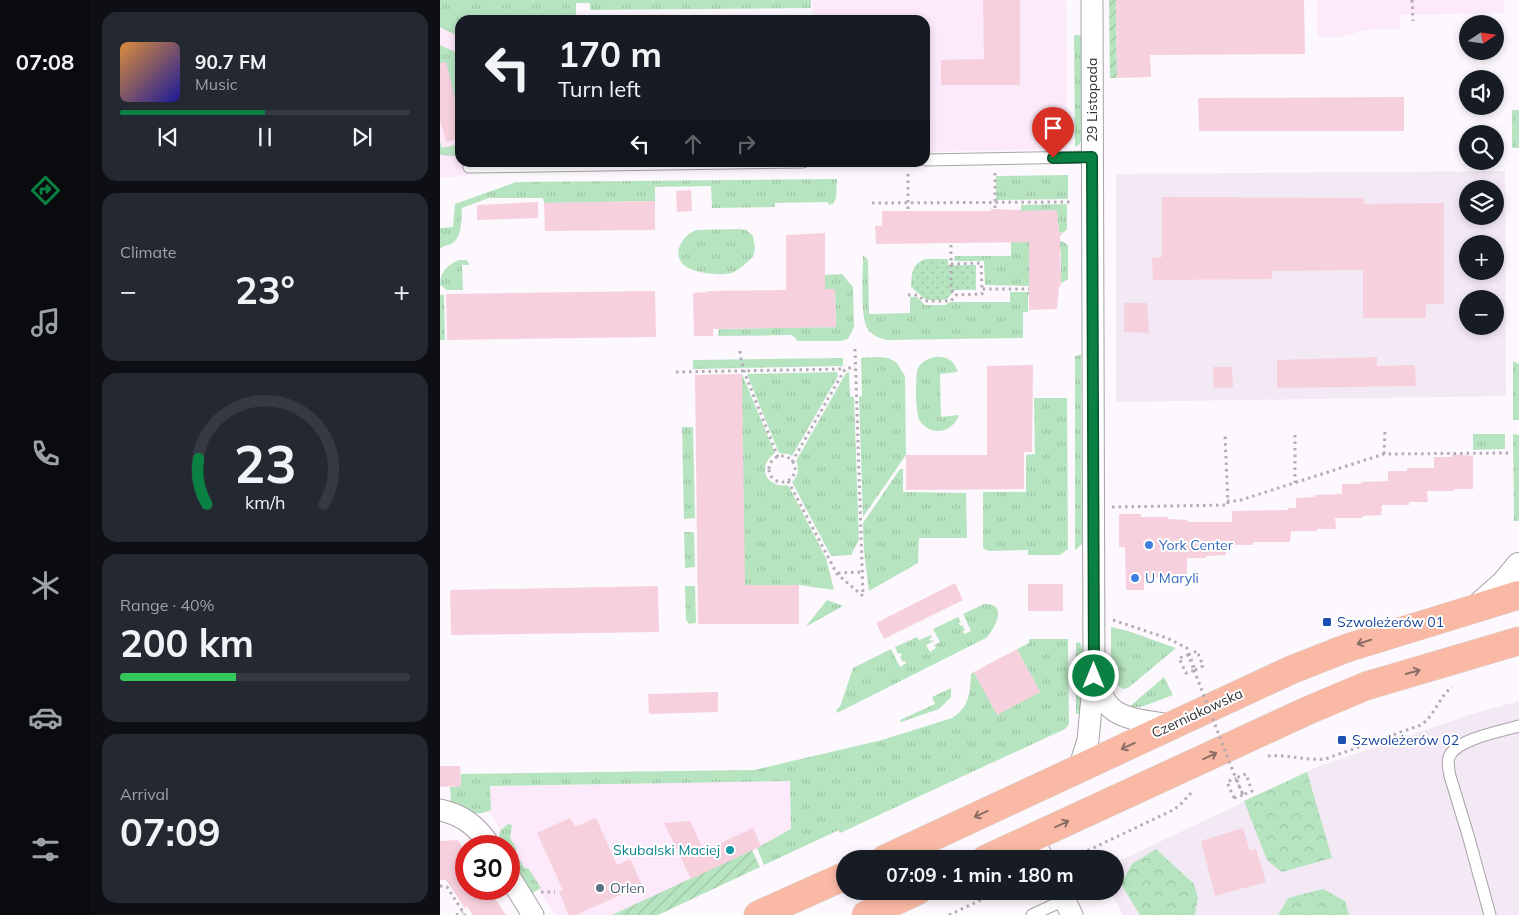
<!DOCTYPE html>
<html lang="en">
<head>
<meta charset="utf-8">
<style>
	:root { --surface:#171b24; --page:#242831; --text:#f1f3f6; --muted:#9ea1a6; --line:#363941; --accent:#0b8043 }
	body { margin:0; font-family:Mulish,sans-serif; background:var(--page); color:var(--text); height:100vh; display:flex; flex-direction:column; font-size:19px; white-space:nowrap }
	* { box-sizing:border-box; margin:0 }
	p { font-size:16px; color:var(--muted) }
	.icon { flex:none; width:28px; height:28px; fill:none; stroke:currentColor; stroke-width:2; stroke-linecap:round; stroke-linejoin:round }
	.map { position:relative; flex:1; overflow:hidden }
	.side { display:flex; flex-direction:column; gap:12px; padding:12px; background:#0d0f14; width:350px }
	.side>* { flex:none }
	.top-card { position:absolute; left:15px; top:15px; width:475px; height:152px; border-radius:15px; box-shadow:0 2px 8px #0003; background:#171b24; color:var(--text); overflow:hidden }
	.needle { width:32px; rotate:77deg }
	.fabs { position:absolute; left:1019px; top:15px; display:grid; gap:10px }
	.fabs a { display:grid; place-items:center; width:45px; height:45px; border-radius:50%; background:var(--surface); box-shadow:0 2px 8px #0003; font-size:25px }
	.speed { position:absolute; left:15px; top:835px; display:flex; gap:10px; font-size:25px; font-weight:700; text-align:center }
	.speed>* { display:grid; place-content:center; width:65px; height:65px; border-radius:50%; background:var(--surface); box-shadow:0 2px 8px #0003; line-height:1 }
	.speed .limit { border:8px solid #d22; background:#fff; color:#111 }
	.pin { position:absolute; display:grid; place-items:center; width:42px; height:42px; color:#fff; margin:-51px -21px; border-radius:50% 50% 50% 0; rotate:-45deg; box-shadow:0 0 5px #0007 }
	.pin .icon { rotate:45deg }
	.me { position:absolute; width:55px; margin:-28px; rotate:0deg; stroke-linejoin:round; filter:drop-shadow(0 0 4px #0008) }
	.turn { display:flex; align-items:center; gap:18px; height:105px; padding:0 20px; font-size:22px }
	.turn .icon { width:65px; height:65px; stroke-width:2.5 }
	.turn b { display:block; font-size:35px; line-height:42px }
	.lanes { display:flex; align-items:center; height:48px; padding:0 20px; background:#0003; justify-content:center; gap:25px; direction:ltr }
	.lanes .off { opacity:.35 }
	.big { font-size:38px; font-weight:700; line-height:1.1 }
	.side .card { flex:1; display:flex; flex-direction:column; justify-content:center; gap:8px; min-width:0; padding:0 18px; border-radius:15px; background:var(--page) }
	.side .dial { align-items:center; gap:0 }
	.dial svg { height:130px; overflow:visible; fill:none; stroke:var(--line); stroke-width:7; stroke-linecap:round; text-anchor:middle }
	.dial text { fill:var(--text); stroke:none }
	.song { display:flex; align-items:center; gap:15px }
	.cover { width:60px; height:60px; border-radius:8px; background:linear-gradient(135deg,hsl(30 70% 55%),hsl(240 70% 35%)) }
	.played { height:5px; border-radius:2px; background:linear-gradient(90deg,var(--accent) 50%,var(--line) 50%) }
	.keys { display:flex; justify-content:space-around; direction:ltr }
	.heat { display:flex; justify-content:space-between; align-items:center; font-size:28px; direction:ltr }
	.charge { height:8px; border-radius:4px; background:linear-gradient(90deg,#34c759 40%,var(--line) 0) }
	.trip { position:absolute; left:396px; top:850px; width:288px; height:50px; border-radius:25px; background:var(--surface); box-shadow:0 2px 8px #0003; font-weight:700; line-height:50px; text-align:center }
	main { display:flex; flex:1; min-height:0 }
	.dock { display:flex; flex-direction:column; width:90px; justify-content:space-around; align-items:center; background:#090b0e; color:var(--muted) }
	.dock .icon { width:35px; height:35px }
	.dock .active { color:var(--accent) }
	.dock b { font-size:22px; color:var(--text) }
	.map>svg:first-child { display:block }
</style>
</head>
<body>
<main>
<nav class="dock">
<b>07:08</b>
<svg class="icon active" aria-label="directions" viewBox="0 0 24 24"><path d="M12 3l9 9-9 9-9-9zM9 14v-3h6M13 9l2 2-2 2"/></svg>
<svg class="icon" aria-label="music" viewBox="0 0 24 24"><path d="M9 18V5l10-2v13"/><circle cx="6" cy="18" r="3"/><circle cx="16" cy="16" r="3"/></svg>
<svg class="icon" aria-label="phone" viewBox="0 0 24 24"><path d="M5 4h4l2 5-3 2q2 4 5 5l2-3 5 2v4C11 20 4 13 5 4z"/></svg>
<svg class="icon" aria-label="climate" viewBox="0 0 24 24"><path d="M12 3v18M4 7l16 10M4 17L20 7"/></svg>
<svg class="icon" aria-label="car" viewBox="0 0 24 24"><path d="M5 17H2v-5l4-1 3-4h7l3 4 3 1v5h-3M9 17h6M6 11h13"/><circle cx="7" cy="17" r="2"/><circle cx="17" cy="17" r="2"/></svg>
<svg class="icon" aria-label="filters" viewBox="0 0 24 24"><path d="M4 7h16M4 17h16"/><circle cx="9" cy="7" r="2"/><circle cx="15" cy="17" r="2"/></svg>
</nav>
<section class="side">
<div class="card">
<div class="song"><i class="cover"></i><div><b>90.7 FM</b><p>Music</p></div></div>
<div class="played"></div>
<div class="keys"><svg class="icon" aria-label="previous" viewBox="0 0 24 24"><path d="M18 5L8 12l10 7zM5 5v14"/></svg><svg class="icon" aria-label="pause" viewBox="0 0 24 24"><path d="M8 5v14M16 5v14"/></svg><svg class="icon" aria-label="next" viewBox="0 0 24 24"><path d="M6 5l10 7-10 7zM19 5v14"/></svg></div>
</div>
<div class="card"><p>Climate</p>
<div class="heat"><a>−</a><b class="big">23°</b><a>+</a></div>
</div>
<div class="card dial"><svg viewBox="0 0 100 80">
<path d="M14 69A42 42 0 1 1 86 69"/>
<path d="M14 69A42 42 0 0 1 9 41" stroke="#0b8043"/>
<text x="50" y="56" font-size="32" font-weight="700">23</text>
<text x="50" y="72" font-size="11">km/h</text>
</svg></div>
<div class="card"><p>Range · 40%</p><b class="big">200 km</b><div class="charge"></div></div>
<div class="card"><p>Arrival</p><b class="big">07:09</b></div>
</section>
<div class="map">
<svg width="1079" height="915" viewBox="0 0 1079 915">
	<defs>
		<pattern id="grass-tufts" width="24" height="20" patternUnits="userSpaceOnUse" patternTransform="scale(1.25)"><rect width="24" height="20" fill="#b7e4c0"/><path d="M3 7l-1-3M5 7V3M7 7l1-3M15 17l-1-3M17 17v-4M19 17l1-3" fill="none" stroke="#9ec4a5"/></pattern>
		<pattern id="forest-crowns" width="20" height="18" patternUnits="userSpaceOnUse" patternTransform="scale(1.25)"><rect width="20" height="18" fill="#b7e4c0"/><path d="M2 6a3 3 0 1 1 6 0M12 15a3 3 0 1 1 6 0" fill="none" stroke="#9ec4a5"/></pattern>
		<pattern id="park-dots" width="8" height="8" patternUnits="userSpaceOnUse" patternTransform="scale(1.25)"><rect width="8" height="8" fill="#b7e4c0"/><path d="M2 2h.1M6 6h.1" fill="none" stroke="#9ec4a5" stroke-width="1.8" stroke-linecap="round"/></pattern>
		<pattern id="garden-furrows" width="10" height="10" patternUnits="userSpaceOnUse" patternTransform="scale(1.25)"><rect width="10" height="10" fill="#b7e4c0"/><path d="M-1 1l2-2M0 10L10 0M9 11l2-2" fill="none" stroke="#9ec4a5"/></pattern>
	</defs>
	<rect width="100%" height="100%" fill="#fcf8fd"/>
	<!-- commercial -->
	<path fill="#fce9f9" d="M0,0L20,20V162L29,163V175L0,178Z
		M372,0H626L627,149L485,152V20H373Z
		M877,0H1064V13L960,15V29L926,30L900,37H877Z
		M350,781L351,830L320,847L172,915H115L33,787Z"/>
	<!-- built -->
	<path fill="#f3e9f5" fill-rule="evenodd" d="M1065,171L1066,396L676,402V174ZM1028,189H1055V216H1028ZM1028,244H1055V271H1028ZM1028,299H1055V326H1028Z
		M1079,701V915H683L670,891H675V863L877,767L1032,714Z"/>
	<!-- grass -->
	<path fill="url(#grass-tufts)" d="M0,0H371V8L150,10V3H136V20H20V36H18L0,27Z
		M634,35H641V140L640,144L635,147Z
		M0,45L19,54L20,118L0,75Z
		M1072,110H1079V148H1072Z
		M0,141L2,148L20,144V156L0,155Z
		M628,175V199L556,200V176Z
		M397,179L396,198L393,204L389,205L388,202L335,203V207L272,208L271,186L215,187V201L104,203L103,198H49L22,208C21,219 23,238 11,244C7,246 4,245 0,249V228L13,227L15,204L76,182Z
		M627,204V229L623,233L619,232L618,222L581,225V205Z
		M299,229L306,230L313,236L315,248L313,257C307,262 298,271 291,273C280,276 254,273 245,266C230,254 243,234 257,230Z
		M622,241L628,245V279L622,283L619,281L621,274V250H619V243Z
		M571,242H589V250H591L589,286L545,285L544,261H514L515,256H571Z
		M423,255L428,260L429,314L470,313V297H477L485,305H506L509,302H570V292H589V295H588V312H583V338L447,340C439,338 431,335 427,328C420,315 423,271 423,255Z
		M19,260H26L29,263V265H22L23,290H7L0,285C0,272 7,265 19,260Z
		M402,274L413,287L414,327L408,339L401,341H358L352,335L278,336L279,329L396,327L395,289H385V275Z
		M0,295H4L5,340H0Z
		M641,355L642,544L635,550V356Z
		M438,357L448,358L456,362L465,376L466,455L423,517L419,396H422L421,358Z
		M494,357C506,356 514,360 518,372L500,374L501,417L519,415C513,433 491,437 480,421C475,414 475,376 478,368C481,362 488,359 494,357Z
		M403,358V366L253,369V360Z
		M1073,361L1079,364V420H1073Z
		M397,372L398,376L352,456L349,454L339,453L307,374Z
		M409,372L410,396L414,397L419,540L411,555L391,556L352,482C358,477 360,469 356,461L406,373Z
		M302,374L335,453C316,466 326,489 348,485L386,558L394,590L359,585H303Z
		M594,398H627L628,549L620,555H588V550L549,551L543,548V492H586V455L595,454Z
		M242,427H253L255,518L244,519Z
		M1033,434H1065V449L1033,450Z
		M1073,434L1079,435V521H1074Z
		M460,469H463V492L526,493L527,538H479L478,563L429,591L424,552L423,523Z
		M244,532H254L255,567L245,568Z
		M245,586H255L256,623L249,624L246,620Z
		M387,600L403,606L367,626V625Z
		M544,604C569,603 555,628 546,638L397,713L396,710L400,707L413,668L451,649L460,667L466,663L465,661L463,662L460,657L462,655L461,653L458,654L455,647L477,637L479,640L491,635L492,637L489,639L490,641L493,640L494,641L486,645L490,652L496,648L495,646H493L500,642L493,629L518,617L521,622L519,623L520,626L522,625L525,630L523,631L524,634L531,631L523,614Z
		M671,627L688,631L736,648L688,688L683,689L673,682L671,678Z
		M589,639H628L629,724L625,729L400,833L399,830L324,865L317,848L351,829L350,781L50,786L51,810C34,818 26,810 11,803L10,787L21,786V774L314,770L442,740L512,718C529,708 530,693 531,674L534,672L557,714L600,692L577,649L589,643Z
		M636,642L640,643L642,648L643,714H636Z
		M724,677L733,695L701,707H689Z
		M511,688V697L499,709L461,722L460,720L495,704L492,697Z
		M68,824L72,825L70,838L76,848V854L85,869L88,868L101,888L89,895L69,863V846H58L60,831Z"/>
	<!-- forest -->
	<path fill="url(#forest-crowns)" d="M867,772L892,858L842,872L827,860L804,801Z
		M716,849L754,884L758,898L755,915H700L681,884L692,864Z
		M883,889L905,901L909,915H838L848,898Z"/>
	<!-- park -->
	<path fill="url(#park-dots)" d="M485,259H508V265H536V290H515L506,300H486L471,287C472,274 471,265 485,259Z"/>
	<!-- garden -->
	<path fill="url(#garden-furrows)" d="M669,0H676L677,78H670Z
		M312,850L320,867L218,915H172Z"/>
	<!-- building -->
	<path fill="#f7d0dd" d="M543,0H580V85H501V60L544,59Z
		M676,0H864L865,54L710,55L711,77L677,78Z
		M6,62L20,118V138L6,142L0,120V63Z
		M964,97V131H759L758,98Z
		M251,190L252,211L237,212L236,191Z
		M722,197L923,198L924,204L1004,203V304H986V318H923V270L832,271V279L713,280L712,258L722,257Z
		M215,201V230L105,231L104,203Z
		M98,202V218L37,220V205Z
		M551,209L581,210V211L617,210L619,232L623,233L620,237L621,285L619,287L617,309L589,310V242L436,244L435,226H442V211H551Z
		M385,233V289H395L396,327L273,329V336H254L253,293L268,292V291L346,290V235Z
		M215,291L216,337L7,340L6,294Z
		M684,303H707L709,333L684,332Z
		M937,357V366L975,365L976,386L837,388V360Z
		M593,365L592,452H584V489L466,490V455H547V366Z
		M773,367H792L793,388H774Z
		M302,374L305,585H359V624H258L255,375Z
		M1012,454L1033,456V489H1014V491H987L988,502H969V505H942L941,515L923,516L922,518H895L896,529H877V531H851L850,542H813V545H786V555L766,556V558H747V578L704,577V590H686L685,547H679V514H701V517H728V519L747,520L748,522H792V511L848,510V508H856V498L875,497V495L902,494V484H921V482L948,481V471H967V468H994V457H1012Z
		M515,583L523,600L444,639L436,623Z
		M588,584H623V611H588Z
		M218,586L219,632L11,635L10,590Z
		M577,649L600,692L557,715L534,672Z
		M278,692V712L209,714L208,694Z
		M0,766H20L21,786L0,787Z
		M130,818L135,827L156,818L177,865L190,859L202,885L136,915H129L119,892L123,890L97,833Z
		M250,821L264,851L313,828L321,846L251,879L224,823Z
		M803,828L810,851L816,849L826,882L775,896L761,841Z
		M18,840L26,853V889H49L66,915H33L26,905V910L6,880H0V841Z"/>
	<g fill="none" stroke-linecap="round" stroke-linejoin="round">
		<defs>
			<path id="service" d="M485,160L652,157
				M29,167L363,162
				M592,915L624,900
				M1050,915L1028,835L1010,776C1009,770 1007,763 1009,757C1016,739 1062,731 1079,726"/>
			<path id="minor" d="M654,677C658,687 663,700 671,708C685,721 714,722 732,725
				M639,769L648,740L654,676L652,0
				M0,810C23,815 37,826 50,846
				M592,837L603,859
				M69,876L93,915
				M620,891L632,915"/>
			<path id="tertiary" d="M1038,607L1064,584L1079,566"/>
			<path id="primary" d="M445,859L851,670L907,648L1079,595
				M546,859L869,710L926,686L1079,641
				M318,915L405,876
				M426,915L477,891"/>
		</defs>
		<!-- service casing -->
		<use href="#service" stroke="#a8a3a8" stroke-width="13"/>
		<!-- minor casing -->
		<use href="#minor" stroke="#a8a3a8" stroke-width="23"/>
		<!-- tertiary casing -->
		<use href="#tertiary" stroke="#a8a3a8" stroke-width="28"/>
		<!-- primary casing -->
		<use href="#primary" stroke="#d6d6d6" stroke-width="29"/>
		<!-- path -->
		<path stroke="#b1adb2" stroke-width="3" stroke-dasharray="2.5 4" stroke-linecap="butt" d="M972,0L973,21
			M555,173V209
			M468,174V210
			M432,203L631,202
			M511,245V290L516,295
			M511,264L541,263L542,289
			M468,295H477L485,301H511L516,295L542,294V289H589
			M415,349L423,596
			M300,351L301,359L305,374L338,457
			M236,372L405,369
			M944,454L945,432
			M329 469a13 13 0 1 1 26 0a13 13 0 1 1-26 0Z
			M352,462L405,369L415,367
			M348,481L397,574L423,596
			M855,483V433
			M787,501H798L944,454L1070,453
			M672,507L788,505L785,434
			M398,573L422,572
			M673,620L727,638L747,648L755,670L746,673L739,658L748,655L754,670
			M755,670L763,666L757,651
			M828,756C847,754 866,761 885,759L981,725C995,715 999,697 1012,687
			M796,779L803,795L812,791L806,774L796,778L803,795
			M794,798L787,782L796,778
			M630,859L731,811L739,806L753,791
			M0,886L7,887L25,915
			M101,892H115
			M16,915L23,912
			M509,915L560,891"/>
		<!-- service -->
		<use href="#service" stroke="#fff" stroke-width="11"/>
		<!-- minor -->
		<use href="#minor" stroke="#fff" stroke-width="21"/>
		<!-- tertiary -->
		<use href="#tertiary" stroke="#fff" stroke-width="26"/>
		<!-- primary -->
		<use href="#primary" stroke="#fab9a4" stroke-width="28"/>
		<!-- path-bridge -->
		<path stroke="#b1adb2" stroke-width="3" stroke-dasharray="2.5 4" stroke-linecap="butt" d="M748,655L757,651
			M754,670L796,779
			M794,798L803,795"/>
	</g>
	<!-- one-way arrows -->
	<defs><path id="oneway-shaft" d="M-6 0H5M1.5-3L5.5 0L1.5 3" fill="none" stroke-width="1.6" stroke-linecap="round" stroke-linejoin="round" transform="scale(1.25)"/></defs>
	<g stroke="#8c6e66">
		<use href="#oneway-shaft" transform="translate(924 642) rotate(162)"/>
		<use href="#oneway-shaft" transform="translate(973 672) rotate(-16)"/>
		<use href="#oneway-shaft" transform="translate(688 746) rotate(155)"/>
		<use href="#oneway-shaft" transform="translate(770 756) rotate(-25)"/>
		<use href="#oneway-shaft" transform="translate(541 814) rotate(155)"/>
		<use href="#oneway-shaft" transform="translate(622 824) rotate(-25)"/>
	</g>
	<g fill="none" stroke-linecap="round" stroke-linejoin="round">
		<defs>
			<path id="route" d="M613,158L652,157L654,676"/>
		</defs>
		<!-- route casing -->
		<use href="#route" stroke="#07532c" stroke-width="12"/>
		<!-- route -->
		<use href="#route" stroke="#0b8043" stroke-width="9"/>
	</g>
	<!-- markers -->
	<g fill="#3f7fe0" stroke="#fff" stroke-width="2">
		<circle cx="709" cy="545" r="5"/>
		<circle cx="695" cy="578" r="5"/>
	</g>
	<g fill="#1a4fb4" stroke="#fff" stroke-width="2">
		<rect x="882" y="617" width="10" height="10" rx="2.5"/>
		<rect x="897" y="735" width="10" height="10" rx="2.5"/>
	</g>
	<circle fill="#0f9aa8" stroke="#fff" stroke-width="2" cx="290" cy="850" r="5"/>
	<circle fill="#5c6f8a" stroke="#fff" stroke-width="2" cx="160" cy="888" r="5"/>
	<g text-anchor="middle" stroke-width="4" stroke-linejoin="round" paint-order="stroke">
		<!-- street labels -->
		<g font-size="14" fill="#323033" stroke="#fff">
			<text transform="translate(652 100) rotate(-90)" y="5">29 Listopada</text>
			<text transform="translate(757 713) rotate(-25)" y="5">Czerniakowska</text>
		</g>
		<!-- shop labels -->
		<g font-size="14" fill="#366cbe" stroke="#fff" text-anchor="start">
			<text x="719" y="550">York Center</text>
			<text x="705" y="583">U Maryli</text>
		</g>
		<!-- transit labels -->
		<g font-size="14" fill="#164399" stroke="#fff" text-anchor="start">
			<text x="897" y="627">Szwoleżerów 01</text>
			<text x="912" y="745">Szwoleżerów 02</text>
		</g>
		<!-- culture labels -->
		<g font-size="14" fill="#0d838f" stroke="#fff" text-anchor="end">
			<text x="280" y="855">Skubalski Maciej</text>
		</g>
		<!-- service labels -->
		<g font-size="14" fill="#4e5e75" stroke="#fff" text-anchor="start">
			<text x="170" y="893">Orlen</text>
		</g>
	</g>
</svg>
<div class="fabs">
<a><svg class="needle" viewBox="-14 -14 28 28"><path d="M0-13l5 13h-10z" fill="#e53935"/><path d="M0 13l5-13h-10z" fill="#9ea1a6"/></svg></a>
<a><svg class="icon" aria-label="sound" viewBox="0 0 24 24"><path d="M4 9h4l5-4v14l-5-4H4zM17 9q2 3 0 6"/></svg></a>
<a><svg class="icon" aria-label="search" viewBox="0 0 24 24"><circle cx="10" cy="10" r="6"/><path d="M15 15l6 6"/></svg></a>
<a><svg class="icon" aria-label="layers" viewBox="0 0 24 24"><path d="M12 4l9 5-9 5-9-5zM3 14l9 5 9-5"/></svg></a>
<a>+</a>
<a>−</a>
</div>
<div class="speed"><div class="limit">30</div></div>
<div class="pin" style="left:613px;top:158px;background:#d93025"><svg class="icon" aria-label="arrive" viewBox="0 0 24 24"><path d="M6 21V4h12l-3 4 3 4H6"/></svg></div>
<svg class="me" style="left:654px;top:676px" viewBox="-20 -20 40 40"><circle r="17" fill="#0b8043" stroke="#fff" stroke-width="3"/><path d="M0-11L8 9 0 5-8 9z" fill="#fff"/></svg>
<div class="trip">07:09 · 1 min · 180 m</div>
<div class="top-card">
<div class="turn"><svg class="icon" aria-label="left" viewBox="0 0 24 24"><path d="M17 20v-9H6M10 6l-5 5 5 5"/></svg><div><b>170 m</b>Turn left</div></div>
<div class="lanes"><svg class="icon" aria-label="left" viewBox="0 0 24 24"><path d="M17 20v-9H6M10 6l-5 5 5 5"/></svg><svg class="icon off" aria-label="ahead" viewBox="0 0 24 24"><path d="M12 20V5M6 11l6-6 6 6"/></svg><svg class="icon off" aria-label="right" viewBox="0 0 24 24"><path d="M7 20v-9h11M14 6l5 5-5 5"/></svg></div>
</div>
</div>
</main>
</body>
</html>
